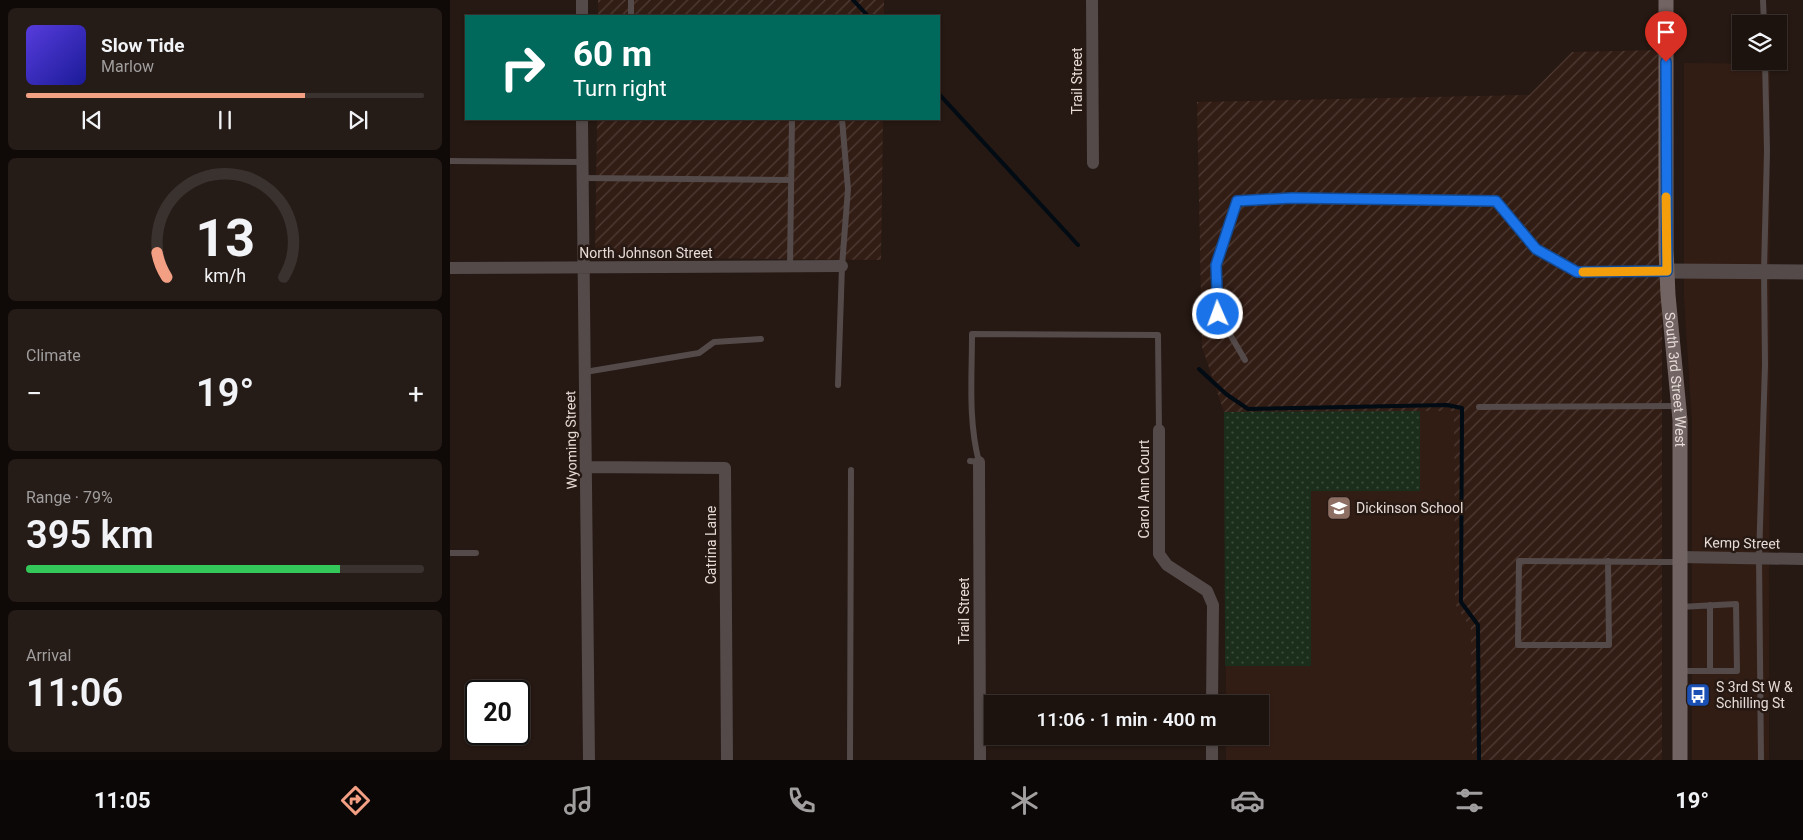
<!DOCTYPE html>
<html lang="en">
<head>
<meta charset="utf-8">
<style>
	:root { --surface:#1c120e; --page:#251b17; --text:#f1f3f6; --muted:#a09e9e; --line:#3a322e; --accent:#f39f84 }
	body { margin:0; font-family:Roboto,sans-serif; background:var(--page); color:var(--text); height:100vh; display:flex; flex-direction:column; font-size:19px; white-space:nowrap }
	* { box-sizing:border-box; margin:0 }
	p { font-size:16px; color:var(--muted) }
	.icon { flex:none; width:28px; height:28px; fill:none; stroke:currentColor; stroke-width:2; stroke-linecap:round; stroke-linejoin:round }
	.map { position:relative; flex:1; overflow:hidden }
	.sheet { display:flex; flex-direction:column; gap:8px; padding:8px; background:#0f0a08; width:450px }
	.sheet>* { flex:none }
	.banner { position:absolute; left:15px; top:15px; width:475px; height:105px; border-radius:0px; box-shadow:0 1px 4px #0004,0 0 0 1px var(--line); background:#00695c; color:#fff; overflow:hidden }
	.controls { position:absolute; left:1282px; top:15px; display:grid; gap:10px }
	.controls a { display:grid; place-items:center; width:55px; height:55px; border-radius:0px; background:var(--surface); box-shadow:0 1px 4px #0004,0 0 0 1px var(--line); font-size:25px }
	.speed { position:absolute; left:15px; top:680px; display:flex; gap:10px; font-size:25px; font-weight:700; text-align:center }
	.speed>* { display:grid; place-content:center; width:65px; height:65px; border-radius:50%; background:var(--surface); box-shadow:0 1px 4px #0004,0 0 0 1px var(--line); line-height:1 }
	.speed .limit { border:2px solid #111; border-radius:8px; background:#fff; color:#111 }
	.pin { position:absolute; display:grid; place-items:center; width:42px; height:42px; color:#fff; margin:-51px -21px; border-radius:50% 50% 50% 0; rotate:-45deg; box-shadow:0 0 5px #0007 }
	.pin .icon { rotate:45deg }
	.me { position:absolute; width:55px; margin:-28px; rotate:358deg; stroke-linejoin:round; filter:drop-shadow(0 0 4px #0008) }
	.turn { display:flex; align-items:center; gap:18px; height:105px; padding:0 25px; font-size:22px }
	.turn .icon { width:65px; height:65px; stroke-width:2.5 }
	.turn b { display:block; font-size:35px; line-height:42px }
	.big { font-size:38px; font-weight:600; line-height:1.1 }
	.sheet .widget { flex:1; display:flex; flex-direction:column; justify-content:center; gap:8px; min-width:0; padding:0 18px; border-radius:8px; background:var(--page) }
	.sheet .dial { align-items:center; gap:0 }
	.dial svg { height:130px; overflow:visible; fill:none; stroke:var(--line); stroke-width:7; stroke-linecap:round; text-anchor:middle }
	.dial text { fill:var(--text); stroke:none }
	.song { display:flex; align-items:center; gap:15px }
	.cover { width:60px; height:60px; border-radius:8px; background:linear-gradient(135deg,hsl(250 70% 55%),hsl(240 70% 35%)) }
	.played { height:5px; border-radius:2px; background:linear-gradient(90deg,var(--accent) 70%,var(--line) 70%) }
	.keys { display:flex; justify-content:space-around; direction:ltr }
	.heat { display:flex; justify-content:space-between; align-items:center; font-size:28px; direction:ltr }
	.charge { height:8px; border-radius:4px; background:linear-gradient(90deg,#34c759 79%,var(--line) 0) }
	.trip { position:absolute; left:534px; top:695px; width:285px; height:50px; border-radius:0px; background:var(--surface); box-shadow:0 1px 4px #0004,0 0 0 1px var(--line); font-weight:600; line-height:50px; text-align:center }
	.menu { display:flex; height:80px; justify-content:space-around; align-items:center; background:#0b0706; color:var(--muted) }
	.menu .icon { width:35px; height:35px }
	.menu .active { color:var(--accent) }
	.menu b { font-size:22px; color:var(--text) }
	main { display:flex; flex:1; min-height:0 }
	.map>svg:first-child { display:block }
</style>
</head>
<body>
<main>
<section class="sheet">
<div class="widget">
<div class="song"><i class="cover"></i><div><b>Slow Tide</b><p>Marlow</p></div></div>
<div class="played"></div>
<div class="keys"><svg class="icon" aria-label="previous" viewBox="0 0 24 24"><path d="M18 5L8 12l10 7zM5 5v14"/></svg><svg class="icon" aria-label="pause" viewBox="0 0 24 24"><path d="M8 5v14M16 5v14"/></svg><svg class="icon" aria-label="next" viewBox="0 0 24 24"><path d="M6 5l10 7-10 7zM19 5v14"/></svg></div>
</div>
<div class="widget dial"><svg viewBox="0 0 100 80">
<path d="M14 69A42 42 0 1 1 86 69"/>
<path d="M14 69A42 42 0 0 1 8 54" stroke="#f39f84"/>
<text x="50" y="56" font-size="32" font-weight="700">13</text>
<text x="50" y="72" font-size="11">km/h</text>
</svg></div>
<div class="widget"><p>Climate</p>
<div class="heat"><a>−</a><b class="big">19°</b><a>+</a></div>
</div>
<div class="widget"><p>Range · 79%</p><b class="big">395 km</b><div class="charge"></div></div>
<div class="widget"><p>Arrival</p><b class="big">11:06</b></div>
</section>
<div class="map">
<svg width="1353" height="760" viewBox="0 0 1353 760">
	<defs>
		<pattern id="industrial-furrows" width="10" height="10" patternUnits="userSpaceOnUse" patternTransform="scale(1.25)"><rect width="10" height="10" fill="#321d15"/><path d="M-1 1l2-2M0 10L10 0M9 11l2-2" fill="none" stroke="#503d36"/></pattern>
		<pattern id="park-dots" width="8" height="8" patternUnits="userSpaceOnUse" patternTransform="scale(1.25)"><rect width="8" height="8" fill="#1b2e1c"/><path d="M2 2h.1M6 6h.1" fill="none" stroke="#3c4c3c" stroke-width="1.8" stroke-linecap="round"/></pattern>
	</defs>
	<rect width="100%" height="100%" fill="#261812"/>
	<!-- built -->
	<path fill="#321d15" d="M1234,63L1320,64L1319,760H1242V423L1234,298Z
		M1004,411L1005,604L1021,628L1022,760H776V736H810V704H776L774,412Z"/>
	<!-- industrial -->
	<path fill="url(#industrial-furrows)" d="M148,0H434V16H148Z
		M1212,50V760H1022L1021,629L1005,604L1004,411L774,412L752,347L747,102L1079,95L1122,52Z
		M147,119H433L431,260L145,257Z"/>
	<!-- park -->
	<path fill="url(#park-dots)" d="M970,411V491H861V666H775L774,412Z"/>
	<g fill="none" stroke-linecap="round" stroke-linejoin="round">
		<!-- stream -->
		<path stroke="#000b13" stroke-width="4" d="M403,0L418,16
			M489,94L628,245
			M749,369L776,394L798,409L997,405L1012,408L1011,602L1028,625L1029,760"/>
		<!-- service -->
		<path stroke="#534a49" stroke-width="6" d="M1313,0L1314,24
			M181,16V0
			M0,161L132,162
			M132,178L341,180
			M340,267L342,119
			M795,360L768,314L766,265L787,201L842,198L1046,201L1086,249L1127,272L1217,271
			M135,372L249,353L264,342L311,339
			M388,385L392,266L398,189L392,119
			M1029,407L1228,406
			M520,461L529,462C518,420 522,377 522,334L708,335L709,430
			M0,553H26
			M1158,561L1159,645H1068L1069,561H1074L1214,562H1230
			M1260,605V671
			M1230,671H1287L1286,604L1230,607
			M400,760L401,470
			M1311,760L1309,558L1315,365L1314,271L1317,151L1315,61"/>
		<!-- minor -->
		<path stroke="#534a49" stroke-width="12" d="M132,0V16
			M642,0L643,163
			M132,119L139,760
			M0,268L392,266
			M709,430V554L717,565L757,591L763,605L762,704
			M529,462L530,760
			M137,467L275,468L277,760
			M1230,557L1353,559
			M762,760V736"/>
		<!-- tertiary -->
		<path stroke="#534a49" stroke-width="15" d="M1217,271L1353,272"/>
		<!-- secondary -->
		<path stroke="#726462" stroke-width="15" id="s1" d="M1216,0V249L1218,295L1230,420V760"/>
	</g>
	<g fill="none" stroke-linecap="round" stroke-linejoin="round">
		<defs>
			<path id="route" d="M768,314L766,265L787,201L842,198L1046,201L1086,249L1127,272L1217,271L1216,62"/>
		</defs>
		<!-- route casing -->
		<use href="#route" stroke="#114b97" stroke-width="12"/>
		<!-- route -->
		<use href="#route" stroke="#1a73e8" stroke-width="9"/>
		<!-- slow -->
		<path stroke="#f59e0b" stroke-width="9" d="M1133,272L1217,271L1216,197"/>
	</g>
	<!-- icons -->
	<defs>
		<symbol id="school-square" viewBox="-11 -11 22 22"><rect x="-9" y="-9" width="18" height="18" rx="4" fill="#8d6e63" stroke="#261812"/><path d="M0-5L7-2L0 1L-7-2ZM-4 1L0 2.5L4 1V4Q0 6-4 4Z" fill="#fff"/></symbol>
		<symbol id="bus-square" viewBox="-11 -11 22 22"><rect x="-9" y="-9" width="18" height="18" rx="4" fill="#1a4fb4" stroke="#261812"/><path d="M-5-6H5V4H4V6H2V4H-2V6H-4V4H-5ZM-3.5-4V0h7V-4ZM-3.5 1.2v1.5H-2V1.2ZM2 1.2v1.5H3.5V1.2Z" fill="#fff"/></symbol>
	</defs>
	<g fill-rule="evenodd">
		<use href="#school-square" x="875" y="494" width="28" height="28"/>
		<use href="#bus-square" x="1234" y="681" width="28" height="28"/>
	</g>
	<g text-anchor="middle" stroke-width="5" stroke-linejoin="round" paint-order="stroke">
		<!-- street labels -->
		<g font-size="14" fill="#e6dbd7" stroke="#261812">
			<text transform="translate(627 81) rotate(-90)" y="5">Trail Street</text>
			<text x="196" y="258">North Johnson Street</text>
			<text dy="5" stroke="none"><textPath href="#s1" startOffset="380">South 3rd Street West</textPath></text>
			<text transform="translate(121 440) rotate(-91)" y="5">Wyoming Street</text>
			<text transform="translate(694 489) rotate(-90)" y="5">Carol Ann Court</text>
			<text transform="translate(1292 543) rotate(1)" y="5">Kemp Street</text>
			<text transform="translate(261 545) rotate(-90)" y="5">Catrina Lane</text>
			<text transform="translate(514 611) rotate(-90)" y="5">Trail Street</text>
		</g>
		<!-- poi labels -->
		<g font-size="14" fill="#e6dbd7" stroke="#261812" text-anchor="start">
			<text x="906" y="513">Dickinson School</text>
			<text x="1266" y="692">S 3rd St W &amp;<tspan x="1266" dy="16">Schilling St</tspan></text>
		</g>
	</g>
</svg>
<div class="controls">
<a><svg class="icon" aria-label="layers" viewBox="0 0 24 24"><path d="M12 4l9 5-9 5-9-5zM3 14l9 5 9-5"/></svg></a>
</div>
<div class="speed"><div class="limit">20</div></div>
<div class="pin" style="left:1216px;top:62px;background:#d93025"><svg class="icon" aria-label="arrive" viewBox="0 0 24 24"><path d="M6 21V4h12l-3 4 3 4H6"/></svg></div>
<svg class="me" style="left:768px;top:314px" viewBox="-20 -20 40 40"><circle r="17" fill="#1a73e8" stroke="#fff" stroke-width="3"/><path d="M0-11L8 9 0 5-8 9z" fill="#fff"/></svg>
<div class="trip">11:06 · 1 min · 400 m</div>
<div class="banner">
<div class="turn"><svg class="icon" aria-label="right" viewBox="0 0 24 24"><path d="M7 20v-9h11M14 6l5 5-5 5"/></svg><div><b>60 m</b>Turn right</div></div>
</div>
</div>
</main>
<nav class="menu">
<b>11:05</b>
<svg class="icon active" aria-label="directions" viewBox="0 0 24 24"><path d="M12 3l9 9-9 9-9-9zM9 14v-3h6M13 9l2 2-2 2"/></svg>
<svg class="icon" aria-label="music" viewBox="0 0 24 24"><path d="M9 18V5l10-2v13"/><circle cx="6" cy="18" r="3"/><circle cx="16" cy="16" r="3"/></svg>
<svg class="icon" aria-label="phone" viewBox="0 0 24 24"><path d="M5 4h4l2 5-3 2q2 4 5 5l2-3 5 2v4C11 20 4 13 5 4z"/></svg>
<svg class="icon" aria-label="climate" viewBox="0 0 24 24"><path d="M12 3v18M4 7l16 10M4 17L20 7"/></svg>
<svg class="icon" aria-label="car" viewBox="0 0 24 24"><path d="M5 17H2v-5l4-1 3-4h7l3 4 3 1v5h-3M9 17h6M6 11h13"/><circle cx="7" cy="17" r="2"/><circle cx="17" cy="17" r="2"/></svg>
<svg class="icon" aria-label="filters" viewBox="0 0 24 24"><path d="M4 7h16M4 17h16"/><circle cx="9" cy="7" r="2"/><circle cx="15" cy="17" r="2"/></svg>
<b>19°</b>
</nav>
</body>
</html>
